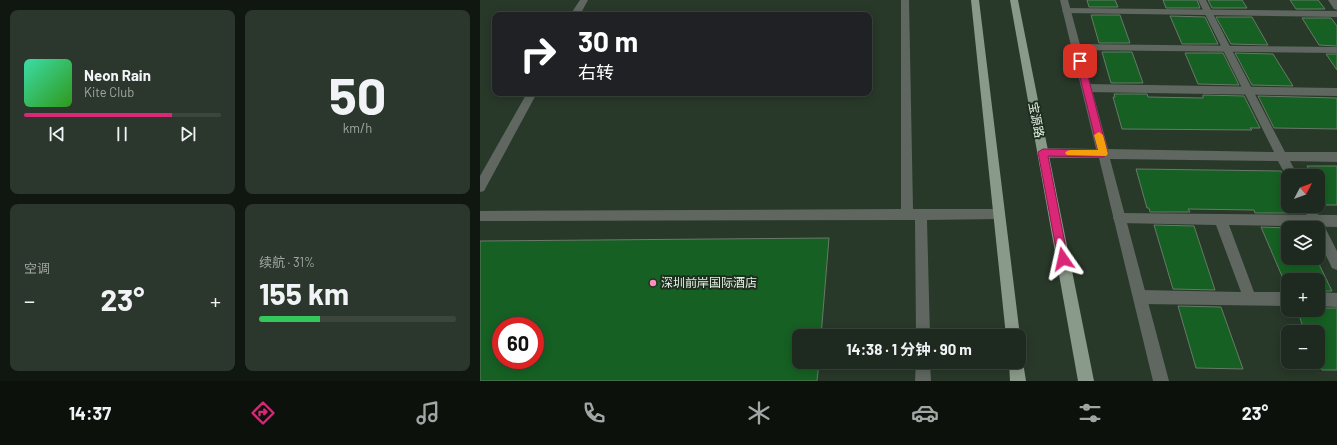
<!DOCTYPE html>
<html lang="zh">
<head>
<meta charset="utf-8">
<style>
	:root { --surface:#1e2a1f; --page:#2b362c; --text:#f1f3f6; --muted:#a1a7a4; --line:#3c463d; --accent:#db2777 }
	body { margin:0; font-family:Barlow,"Noto Sans SC",sans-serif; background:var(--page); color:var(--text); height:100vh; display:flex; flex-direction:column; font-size:15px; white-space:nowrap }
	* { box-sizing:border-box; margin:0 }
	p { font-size:13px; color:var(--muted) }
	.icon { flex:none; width:22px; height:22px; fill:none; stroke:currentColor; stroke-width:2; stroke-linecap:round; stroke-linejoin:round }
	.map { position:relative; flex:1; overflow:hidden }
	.sheet { display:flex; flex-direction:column; gap:10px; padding:10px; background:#101711; width:480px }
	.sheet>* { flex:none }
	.guide { position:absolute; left:12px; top:12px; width:380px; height:84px; border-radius:8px; box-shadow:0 2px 10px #0003,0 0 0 1px var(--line); background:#202124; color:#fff; overflow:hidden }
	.needle { width:26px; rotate:49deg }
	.buttons { position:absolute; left:801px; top:169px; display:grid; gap:8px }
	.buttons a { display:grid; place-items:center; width:44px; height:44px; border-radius:8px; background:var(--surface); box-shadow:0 2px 10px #0003,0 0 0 1px var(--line); font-size:20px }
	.speed { position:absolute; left:12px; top:317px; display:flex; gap:8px; font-size:20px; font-weight:700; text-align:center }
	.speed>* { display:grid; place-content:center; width:52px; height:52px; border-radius:50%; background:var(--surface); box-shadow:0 2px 10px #0003,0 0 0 1px var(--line); line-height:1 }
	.speed .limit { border:6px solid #d22; background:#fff; color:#111 }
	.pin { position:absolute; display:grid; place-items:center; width:34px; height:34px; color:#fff; margin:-17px; border-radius:8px; box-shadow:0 2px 6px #0006 }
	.me { position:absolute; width:44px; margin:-22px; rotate:349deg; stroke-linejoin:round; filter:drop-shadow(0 0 3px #0008) }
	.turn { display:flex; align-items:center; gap:14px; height:84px; padding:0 20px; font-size:18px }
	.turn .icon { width:52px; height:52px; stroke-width:2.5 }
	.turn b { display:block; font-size:28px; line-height:34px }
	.big { font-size:30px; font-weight:700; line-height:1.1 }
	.sheet .card { flex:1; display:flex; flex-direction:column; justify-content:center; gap:6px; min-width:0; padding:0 14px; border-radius:8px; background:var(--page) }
	.sheet .dial { align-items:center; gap:0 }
	.dial b { font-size:52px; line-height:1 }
	.song { display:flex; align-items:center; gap:12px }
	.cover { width:48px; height:48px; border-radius:6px; background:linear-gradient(135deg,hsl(160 70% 55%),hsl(110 70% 35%)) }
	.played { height:4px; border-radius:2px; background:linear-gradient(90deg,var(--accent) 75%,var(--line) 75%) }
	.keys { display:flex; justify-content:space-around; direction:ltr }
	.heat { display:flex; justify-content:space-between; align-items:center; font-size:22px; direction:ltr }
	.charge { height:6px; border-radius:3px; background:linear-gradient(90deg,#34c759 31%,var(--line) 0) }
	.sheet .tiles { flex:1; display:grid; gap:10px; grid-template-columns:repeat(2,1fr) }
	.trip { position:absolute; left:312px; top:329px; width:234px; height:40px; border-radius:8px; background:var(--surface); box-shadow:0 2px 10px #0003,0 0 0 1px var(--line); font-weight:700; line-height:40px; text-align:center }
	.menu { display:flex; height:64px; justify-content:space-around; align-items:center; background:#0c110c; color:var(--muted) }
	.menu .icon { width:28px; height:28px }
	.menu .active { color:var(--accent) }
	.menu b { font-size:18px; color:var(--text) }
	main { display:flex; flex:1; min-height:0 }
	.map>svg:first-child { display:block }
</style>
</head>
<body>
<main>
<section class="sheet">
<div class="tiles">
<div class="card">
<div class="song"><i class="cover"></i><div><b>Neon Rain</b><p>Kite Club</p></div></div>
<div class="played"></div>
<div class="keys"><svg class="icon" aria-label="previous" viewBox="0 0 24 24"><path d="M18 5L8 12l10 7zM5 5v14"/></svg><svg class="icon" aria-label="pause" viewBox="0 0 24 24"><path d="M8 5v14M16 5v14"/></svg><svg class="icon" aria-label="next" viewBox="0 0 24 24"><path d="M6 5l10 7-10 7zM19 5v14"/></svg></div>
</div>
<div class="card dial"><b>50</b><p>km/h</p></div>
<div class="card"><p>空调</p>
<div class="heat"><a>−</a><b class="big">23°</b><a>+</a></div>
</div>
<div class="card"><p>续航 · 31%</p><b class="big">155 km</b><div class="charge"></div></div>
</div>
</section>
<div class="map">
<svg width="857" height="381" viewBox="0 0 857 381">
	<rect width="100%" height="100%" fill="#283829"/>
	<!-- building -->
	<path fill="#166023" stroke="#687a68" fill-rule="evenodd" d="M607,0H635L638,7H609Z
		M683,0H717L720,8H686Z
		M728,0H762L767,8H732Z
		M810,0H838L845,9H816Z
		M611,15H640L650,43H619Z
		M690,16L725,17L738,44H702Z
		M736,17H772L788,45L751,44Z
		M822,18H851L857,26V46L839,45Z
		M622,52H652L663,83H631Z
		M705,53H743L759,85L718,84Z
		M755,53L793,54L813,86L772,85Z
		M846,54H857V70Z
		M634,94H667L668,97L723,98V95L764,96L780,128H770L772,130L642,129L633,97H635Z
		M778,96L857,98V129L794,128Z
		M827,166H857V205H838V176H819L817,171H830Z
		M656,169L801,171L808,181V213H775L774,210L708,209L710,212H670L669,208H667Z
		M674,225L714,226L735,290L693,289Z
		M781,227L808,228V258H836L852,291H838V280H808V290Z
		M349,238L341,336H319V362H339L337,381H0V241ZM21,326H55V360H21Z
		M698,306L741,307L763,369L716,368Z
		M838,308H857V370H842L838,361V332H825L817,310H838Z"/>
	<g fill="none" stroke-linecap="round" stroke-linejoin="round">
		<!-- lane -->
		<path fill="#5f6760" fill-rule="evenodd" d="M421,0H429L433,209H519L523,210L525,214L523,218L519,219L447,220L450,336H436L435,220L0,221V211L421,209Z
			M587,8L857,11V17L584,13L582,11L584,9Z
			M596,44L857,47V53L596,50L591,47Z
			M607,84L857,88V96L607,92L603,91L602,88L603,85Z
			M639,213L857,215V227L749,225L774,292H808V306L660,304L655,302L653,297L655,292L660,290L761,292L736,225L639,223L635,222L633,218L635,214Z
			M838,292L857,293V307L838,306Z
			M436,362H450L451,381H435Z"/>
		<!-- street -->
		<path fill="#5f6760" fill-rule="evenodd" d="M100,0H108L100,15H90Z
			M580,0H588L628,149L794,152L718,0H726L805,152H857V162L810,161L818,176H808V180L798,161L630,159L689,381H673L619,158H563L559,156L557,153L559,150L563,148L616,149Z
			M848,0H857V10L854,9Z
			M47,93H57L4,191L0,192V176Z
			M822,206H834L857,251V270L852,268L838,239V228H833Z"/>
		<!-- primary -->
		<path fill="#8a9a8a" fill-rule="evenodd" d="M491,0H499L540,336L539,339V336H526Z
			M530,0H538L614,381H598Z
			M539,356L541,357L543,362L546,381H530L529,362H539Z"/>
	</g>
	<!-- route -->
	<path fill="#db2777" stroke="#8e194d" d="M600,58L604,61L628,154L623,157L568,156L588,259L586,262L583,264L579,262L578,259L558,152L563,149L618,150L596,61Z"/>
	<!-- slow -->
	<path fill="#f59e0b" d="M619,132L623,135L628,154L626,156L587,155L585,153L587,151L590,150H618L614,135Z"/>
	<!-- markers -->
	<circle fill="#ff8ebb" stroke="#1e2e1f" stroke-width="1.5" cx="173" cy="283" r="4"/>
	<g text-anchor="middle" stroke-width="4" stroke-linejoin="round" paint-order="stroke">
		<!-- street labels -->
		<g font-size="12" fill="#e6f1e6" stroke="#1e2e1f">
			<text transform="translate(556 120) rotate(79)" y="4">宝源路</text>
		</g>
		<!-- poi labels -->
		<g font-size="12" fill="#e6f1e6" stroke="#1e2e1f" text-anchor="start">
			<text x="181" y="287">深圳前岸国际酒店</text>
		</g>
	</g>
</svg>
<div class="buttons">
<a><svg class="needle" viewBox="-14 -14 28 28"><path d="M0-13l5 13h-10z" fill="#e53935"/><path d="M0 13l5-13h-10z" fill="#a1a7a4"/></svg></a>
<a><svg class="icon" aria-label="layers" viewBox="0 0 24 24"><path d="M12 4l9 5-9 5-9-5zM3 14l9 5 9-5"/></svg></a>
<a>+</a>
<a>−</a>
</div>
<div class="speed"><div class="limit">60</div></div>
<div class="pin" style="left:600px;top:61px;background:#d93025"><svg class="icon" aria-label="arrive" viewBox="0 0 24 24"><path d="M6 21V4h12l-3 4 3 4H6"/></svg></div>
<svg class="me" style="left:583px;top:259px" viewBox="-20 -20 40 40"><path d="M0-17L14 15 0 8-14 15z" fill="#db2777" stroke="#fff" stroke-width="4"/></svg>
<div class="trip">14:38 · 1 分钟 · 90 m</div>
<div class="guide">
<div class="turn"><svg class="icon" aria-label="right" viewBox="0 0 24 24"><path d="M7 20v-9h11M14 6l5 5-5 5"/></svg><div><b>30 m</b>右转</div></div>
</div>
</div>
</main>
<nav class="menu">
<b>14:37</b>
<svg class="icon active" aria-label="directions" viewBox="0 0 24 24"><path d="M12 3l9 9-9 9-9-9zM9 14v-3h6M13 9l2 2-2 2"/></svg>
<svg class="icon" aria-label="music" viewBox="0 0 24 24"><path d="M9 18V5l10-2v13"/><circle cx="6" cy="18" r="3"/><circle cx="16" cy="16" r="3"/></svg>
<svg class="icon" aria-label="phone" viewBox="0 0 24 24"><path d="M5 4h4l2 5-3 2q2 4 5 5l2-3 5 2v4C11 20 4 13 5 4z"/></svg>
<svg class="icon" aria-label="climate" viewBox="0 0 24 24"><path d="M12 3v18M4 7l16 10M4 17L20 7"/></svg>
<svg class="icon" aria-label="car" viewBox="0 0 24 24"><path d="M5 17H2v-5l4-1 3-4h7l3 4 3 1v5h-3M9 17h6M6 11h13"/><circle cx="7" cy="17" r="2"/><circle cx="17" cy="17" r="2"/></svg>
<svg class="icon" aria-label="filters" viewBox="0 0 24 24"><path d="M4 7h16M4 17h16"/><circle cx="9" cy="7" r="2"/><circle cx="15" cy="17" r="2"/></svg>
<b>23°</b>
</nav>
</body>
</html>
